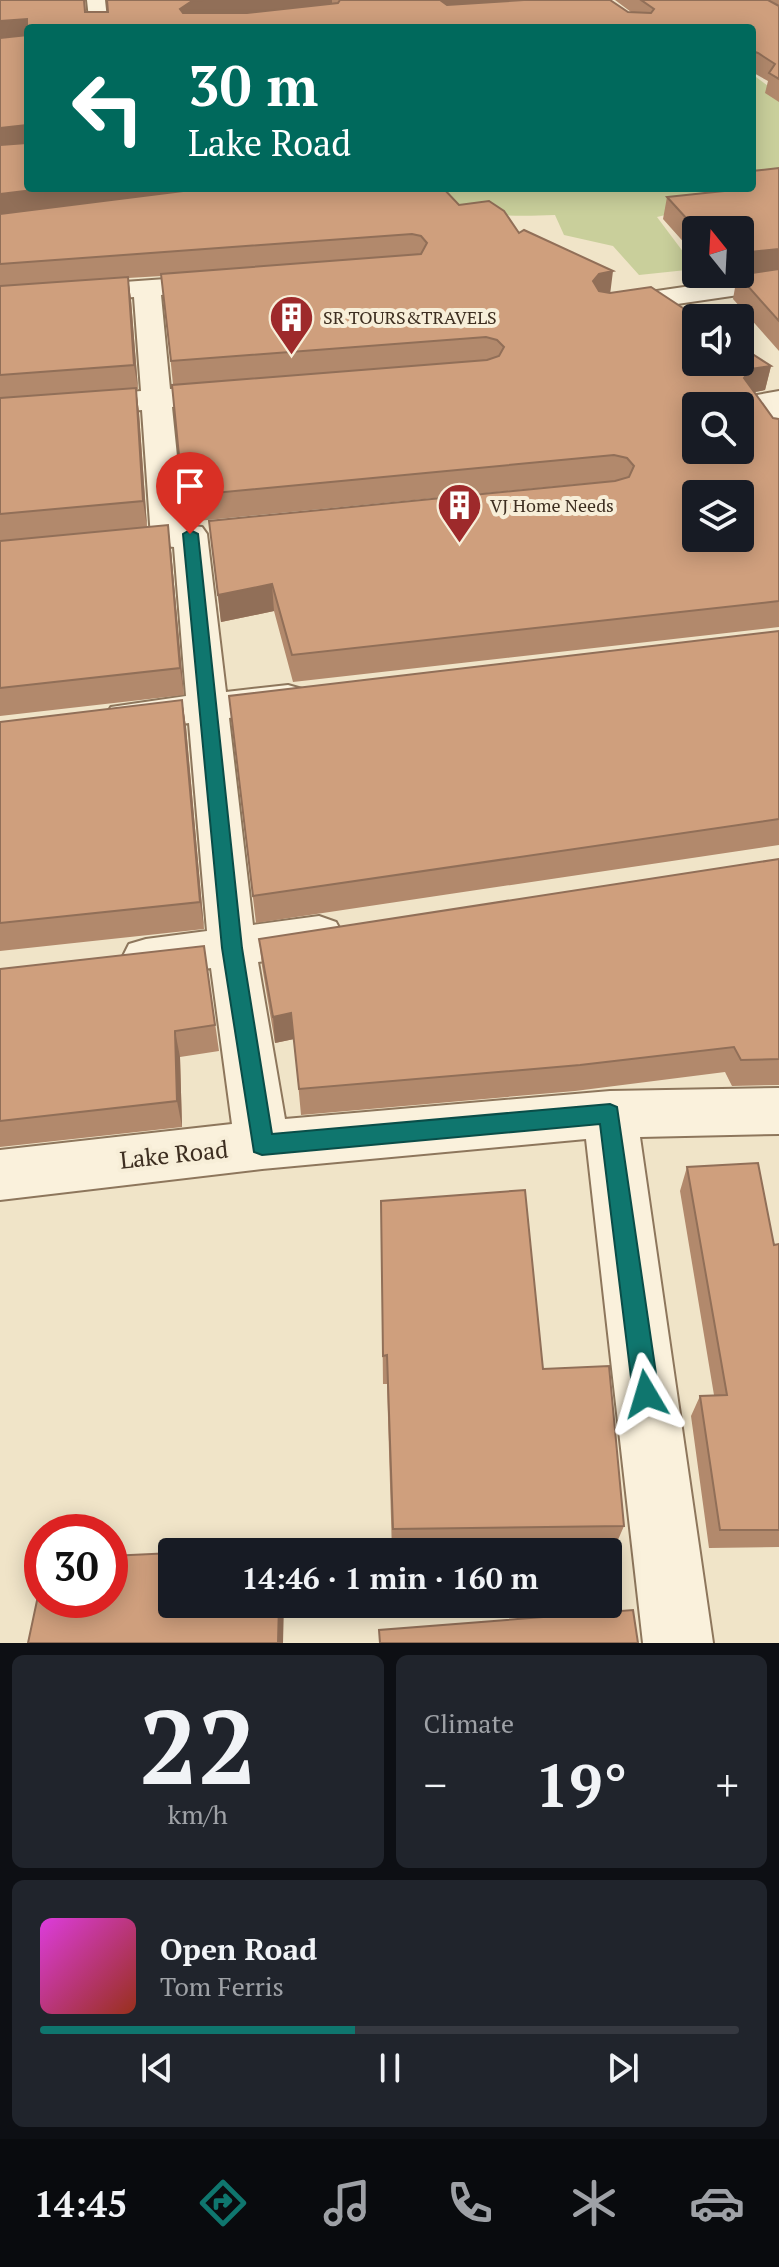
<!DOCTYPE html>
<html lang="en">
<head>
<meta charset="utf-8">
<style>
	:root { --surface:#171b24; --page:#20242c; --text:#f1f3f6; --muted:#9ea1a6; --line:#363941; --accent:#0f766e }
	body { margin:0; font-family:"PT Serif",serif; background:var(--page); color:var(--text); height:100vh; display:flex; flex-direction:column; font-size:30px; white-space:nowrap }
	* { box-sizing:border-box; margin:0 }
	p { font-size:26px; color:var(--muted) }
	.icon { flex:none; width:44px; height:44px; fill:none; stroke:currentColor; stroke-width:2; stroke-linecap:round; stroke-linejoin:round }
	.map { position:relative; height:1643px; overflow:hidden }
	.sheet { display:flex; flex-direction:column; gap:12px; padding:12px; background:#0d0f14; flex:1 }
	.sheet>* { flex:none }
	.guide { position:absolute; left:24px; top:24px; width:732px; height:168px; border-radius:8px; box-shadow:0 4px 20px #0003; background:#00695c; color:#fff; overflow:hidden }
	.needle { width:52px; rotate:342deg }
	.buttons { position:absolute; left:682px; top:216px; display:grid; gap:16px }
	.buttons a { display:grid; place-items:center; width:72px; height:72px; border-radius:8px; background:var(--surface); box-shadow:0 4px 20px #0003; font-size:40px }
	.speed { position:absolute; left:24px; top:1514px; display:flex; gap:16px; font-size:40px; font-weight:700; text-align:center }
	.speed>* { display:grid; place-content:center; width:104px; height:104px; border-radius:50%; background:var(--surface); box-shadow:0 4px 20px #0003; line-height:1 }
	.speed .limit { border:12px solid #d22; background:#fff; color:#111 }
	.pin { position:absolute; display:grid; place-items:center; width:68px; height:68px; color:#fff; margin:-82px -34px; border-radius:50% 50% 50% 0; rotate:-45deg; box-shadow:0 0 8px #0007 }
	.pin .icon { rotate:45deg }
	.me { position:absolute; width:88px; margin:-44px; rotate:353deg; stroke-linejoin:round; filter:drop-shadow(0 0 6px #0008) }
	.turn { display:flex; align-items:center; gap:28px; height:168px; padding:0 32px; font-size:36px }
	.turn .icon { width:104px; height:104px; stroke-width:2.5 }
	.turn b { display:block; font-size:56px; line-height:68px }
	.big { font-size:60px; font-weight:700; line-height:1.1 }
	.sheet .card { flex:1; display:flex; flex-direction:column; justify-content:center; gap:12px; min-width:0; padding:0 28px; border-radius:12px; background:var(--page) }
	.sheet .dial { align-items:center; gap:0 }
	.dial b { font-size:104px; line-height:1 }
	.song { display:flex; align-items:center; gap:24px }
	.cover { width:96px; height:96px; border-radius:12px; background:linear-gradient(135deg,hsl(300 70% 55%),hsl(10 70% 35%)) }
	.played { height:8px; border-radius:4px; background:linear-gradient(90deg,var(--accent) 45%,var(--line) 45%) }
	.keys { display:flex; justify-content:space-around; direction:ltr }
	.heat { display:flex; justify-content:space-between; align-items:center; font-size:44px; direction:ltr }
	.sheet .tiles { flex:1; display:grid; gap:12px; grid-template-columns:1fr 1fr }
	.card:last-child { grid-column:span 2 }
	.trip { position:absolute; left:158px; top:1538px; width:464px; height:80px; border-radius:8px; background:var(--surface); box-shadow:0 4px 20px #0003; font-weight:700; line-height:80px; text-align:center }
	.tabs { display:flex; height:128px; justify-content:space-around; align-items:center; background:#090b0e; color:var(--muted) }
	.tabs .icon { width:56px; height:56px }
	.tabs .on { color:var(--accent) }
	.tabs b { font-size:36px; color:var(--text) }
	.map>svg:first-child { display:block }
</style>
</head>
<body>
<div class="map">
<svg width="779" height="1643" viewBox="0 0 779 1643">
	<rect width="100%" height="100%" fill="#f0e4c8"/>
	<!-- green -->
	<path fill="#c9cf9b" d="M752,74L779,94V187L657,217L696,269L639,275L613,246L564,235L555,215C506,217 466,218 425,188H752Z"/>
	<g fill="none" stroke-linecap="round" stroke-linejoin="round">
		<defs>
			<path id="street" d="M87,0H105L108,28H90Z
				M779,273V289L609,314L599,312L595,306L599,300L609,298Z
				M221,275L230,277L234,283L230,289L161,295L170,389L233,384L244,387L248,393L244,399L172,407L184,525L202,527L207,534L226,692L288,685L302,689L308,698L302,707L229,718L253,925L319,916L336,922L343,935L336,948L319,954L258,962L285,1119L610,1091L779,1088V1134L640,1137L713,1643H643L586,1139L262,1169L0,1200V1150L232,1124L211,968L146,977L129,972L122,958L129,944L146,939L207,931L189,723L125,731L111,727L105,717L111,707L186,696L174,547L156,545L151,538L142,410L0,421V403L141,391L134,297L0,307V291Z
				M779,391V442L768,440L742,403L746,397Z"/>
		</defs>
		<!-- street casing -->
		<use href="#street" stroke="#8d765c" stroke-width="4"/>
		<!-- street -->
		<use href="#street" fill="#faf1dc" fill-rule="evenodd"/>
	</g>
	<!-- wall -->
	<path fill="#b2896c" d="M0,0H85L86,12H108L107,0H610L628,12H631L615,0H779V102L765,93L768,81L752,72V28H28V188L459,205L519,233L610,293L771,366L765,390L755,392L773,418L779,419V627L293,682L274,611L221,622L209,521L611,481L187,522L162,276L128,278L131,300L138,389H136L139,413L147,527L171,551L184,695L0,716Z
		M779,168V351L733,299L737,276L716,279L712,274H740L696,230V256L663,219L667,197L726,190V188H752Z
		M779,631V845L256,923L229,696Z
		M182,700L186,727L204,929L0,951V722Z
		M779,859V1085L732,1086L725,1072L575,1091L301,1115L294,1039L275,1043L262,966L259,939Z
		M204,946L219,1051L180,1057L182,1127L0,1147V969Z
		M687,1167L774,1245L779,1244V1547L709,1548L691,1416L700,1396L714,1395L680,1191Z
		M381,1201L543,1369L624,1526L614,1549L392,1552L387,1384H383Z"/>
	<!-- shaded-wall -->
	<path fill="#916f58" d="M203,0H332V6L182,28L180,9L192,1Z
		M434,0H561L446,7Z
		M27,19L28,38L0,40V21Z
		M26,125L28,146L0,149V128Z
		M50,188H224L0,217V194Z
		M779,249V271L716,279L717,274H740V253Z
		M613,271L610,295L596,297L593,281L599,274Z
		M128,277L131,300L138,389L134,365Z
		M771,366L765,390L745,394L744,378L751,369Z
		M136,388L139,413L147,527L143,501Z
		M168,525L171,551L184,695L180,668Z
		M272,584L274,611L221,622L218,595Z
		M182,700L186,727L204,929L200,902Z
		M291,1013L294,1039L275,1043L273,1017Z
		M175,1031L180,1057L182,1127L177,1101Z
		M279,1604H284L283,1643H278Z"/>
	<!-- building -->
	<path fill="#cf9f7d" stroke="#916f58" stroke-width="2" fill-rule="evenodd" d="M0,0H84L85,12H108L107,0H203L192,1L180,9L183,13H247L338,3L340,0H440L447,5L524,0H610L628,12L651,13L654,9L641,0H768L779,6V79L769,73L775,64L758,53L752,51V28H28V188H50L0,194V145L26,143V125L0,128V38L27,35V19L0,21Z
		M779,168V249L740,253V230H697L667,197L752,188V171Z
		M207,188H443L459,205L489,201L504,211L519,233L524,230L613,271L599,274L593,281L599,291L610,293L651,287L698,318H696V362H740V346L771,366L751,369L744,378L773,418L779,419V601L292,655L272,584L218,595L209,521L615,481L629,477L634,466L627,458L614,455L183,496L172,385L487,360L499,356L504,347L497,340L486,337L171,361L161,274L421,254L427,243L421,236L412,234L0,264V214ZM696,406H740V450H696ZM696,494H740V538H696Z
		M779,269V321L738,275Z
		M128,277L134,365L0,375V286Z
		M136,388L143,501L0,514V398Z
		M168,525L180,668L0,688V541Z
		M779,631V819L253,896L229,696Z
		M182,700L200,902L0,923V722Z
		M779,859V1059L741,1060L734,1047L580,1065L299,1089L291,1013L273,1017L259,939Z
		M204,946L215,1025L175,1031L177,1101L0,1121V969Z
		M758,1163L774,1245L779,1244V1530H720L700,1396L727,1395L687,1167Z
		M525,1190L543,1369L609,1366L624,1526L393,1529L387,1355L383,1356L381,1201Z
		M280,1547V1552H184Z
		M172,1553V1604H279L278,1643H28L42,1577V1600H110V1556Z
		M633,1610L638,1643H380L379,1630Z"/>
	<!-- route -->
	<path fill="#0f766e" stroke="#0a4d48" stroke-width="2" d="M190,530L198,534L242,948L272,1134L610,1104L617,1107L659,1394L655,1403L646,1407L637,1403L633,1394L600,1124L262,1155L254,1152L222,948L183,534Z"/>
	<!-- icons -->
	<defs>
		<symbol id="building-pin" viewBox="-11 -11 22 30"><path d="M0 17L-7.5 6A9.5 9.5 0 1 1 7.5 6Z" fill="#9e2a2b" stroke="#f7eed8"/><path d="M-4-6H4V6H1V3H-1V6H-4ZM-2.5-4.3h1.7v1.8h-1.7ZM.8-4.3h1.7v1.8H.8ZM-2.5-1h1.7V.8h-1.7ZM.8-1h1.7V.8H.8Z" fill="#fff"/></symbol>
	</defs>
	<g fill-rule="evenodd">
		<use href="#building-pin" x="266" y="292" width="51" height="69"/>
		<use href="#building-pin" x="434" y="480" width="51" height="69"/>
	</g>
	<g text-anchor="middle" stroke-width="8" stroke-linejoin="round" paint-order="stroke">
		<!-- far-poi labels -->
		<g font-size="18" fill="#3d2e20" stroke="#f7eed8" text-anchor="start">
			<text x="323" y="324">SR TOURS&amp;TRAVELS</text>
			<text x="490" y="512">VJ Home Needs</text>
		</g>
		<!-- near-street labels -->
		<g font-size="24" fill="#3d2e20" stroke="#f7eed8">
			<text transform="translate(174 1155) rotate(-6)" y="8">Lake Road</text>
		</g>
	</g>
</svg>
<div class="buttons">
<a><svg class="needle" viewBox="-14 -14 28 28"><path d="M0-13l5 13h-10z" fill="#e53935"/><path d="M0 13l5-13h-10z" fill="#9ea1a6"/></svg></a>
<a><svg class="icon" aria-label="sound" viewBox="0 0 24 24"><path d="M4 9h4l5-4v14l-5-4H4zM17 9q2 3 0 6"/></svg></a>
<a><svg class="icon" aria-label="search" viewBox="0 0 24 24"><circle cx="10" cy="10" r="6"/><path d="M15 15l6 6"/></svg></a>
<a><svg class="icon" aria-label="layers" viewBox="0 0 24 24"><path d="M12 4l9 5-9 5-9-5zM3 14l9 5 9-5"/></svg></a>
</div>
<div class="speed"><div class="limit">30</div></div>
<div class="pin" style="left:190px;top:534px;background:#d93025"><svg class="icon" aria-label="arrive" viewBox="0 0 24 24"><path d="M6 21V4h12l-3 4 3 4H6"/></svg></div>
<svg class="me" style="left:646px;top:1394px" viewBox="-20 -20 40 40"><path d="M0-17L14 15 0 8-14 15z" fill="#0f766e" stroke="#fff" stroke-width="4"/></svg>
<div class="trip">14:46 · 1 min · 160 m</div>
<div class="guide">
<div class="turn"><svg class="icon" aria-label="left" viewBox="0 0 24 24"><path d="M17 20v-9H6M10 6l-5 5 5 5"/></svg><div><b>30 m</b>Lake Road</div></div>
</div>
</div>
<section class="sheet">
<div class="tiles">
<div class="card dial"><b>22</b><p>km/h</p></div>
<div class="card"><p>Climate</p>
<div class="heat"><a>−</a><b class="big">19°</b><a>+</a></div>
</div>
<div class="card">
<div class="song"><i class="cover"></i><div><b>Open Road</b><p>Tom Ferris</p></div></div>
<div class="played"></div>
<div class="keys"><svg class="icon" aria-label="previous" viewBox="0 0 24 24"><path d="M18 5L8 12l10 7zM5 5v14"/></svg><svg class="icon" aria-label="pause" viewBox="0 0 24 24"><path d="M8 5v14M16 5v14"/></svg><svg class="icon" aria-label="next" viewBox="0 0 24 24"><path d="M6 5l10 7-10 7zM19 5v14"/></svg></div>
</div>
</div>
</section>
<nav class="tabs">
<b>14:45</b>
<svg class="icon on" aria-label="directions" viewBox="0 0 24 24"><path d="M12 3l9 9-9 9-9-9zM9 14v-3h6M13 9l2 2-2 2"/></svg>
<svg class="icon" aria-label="music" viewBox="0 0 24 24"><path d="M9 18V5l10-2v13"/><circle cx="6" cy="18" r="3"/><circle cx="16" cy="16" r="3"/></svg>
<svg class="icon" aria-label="phone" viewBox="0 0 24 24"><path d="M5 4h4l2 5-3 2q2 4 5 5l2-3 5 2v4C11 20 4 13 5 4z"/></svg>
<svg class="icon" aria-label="climate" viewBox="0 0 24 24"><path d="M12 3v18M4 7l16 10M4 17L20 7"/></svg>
<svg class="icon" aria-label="car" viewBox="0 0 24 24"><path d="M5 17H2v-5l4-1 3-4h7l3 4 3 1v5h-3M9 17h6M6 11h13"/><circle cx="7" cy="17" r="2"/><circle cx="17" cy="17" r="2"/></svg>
</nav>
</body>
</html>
